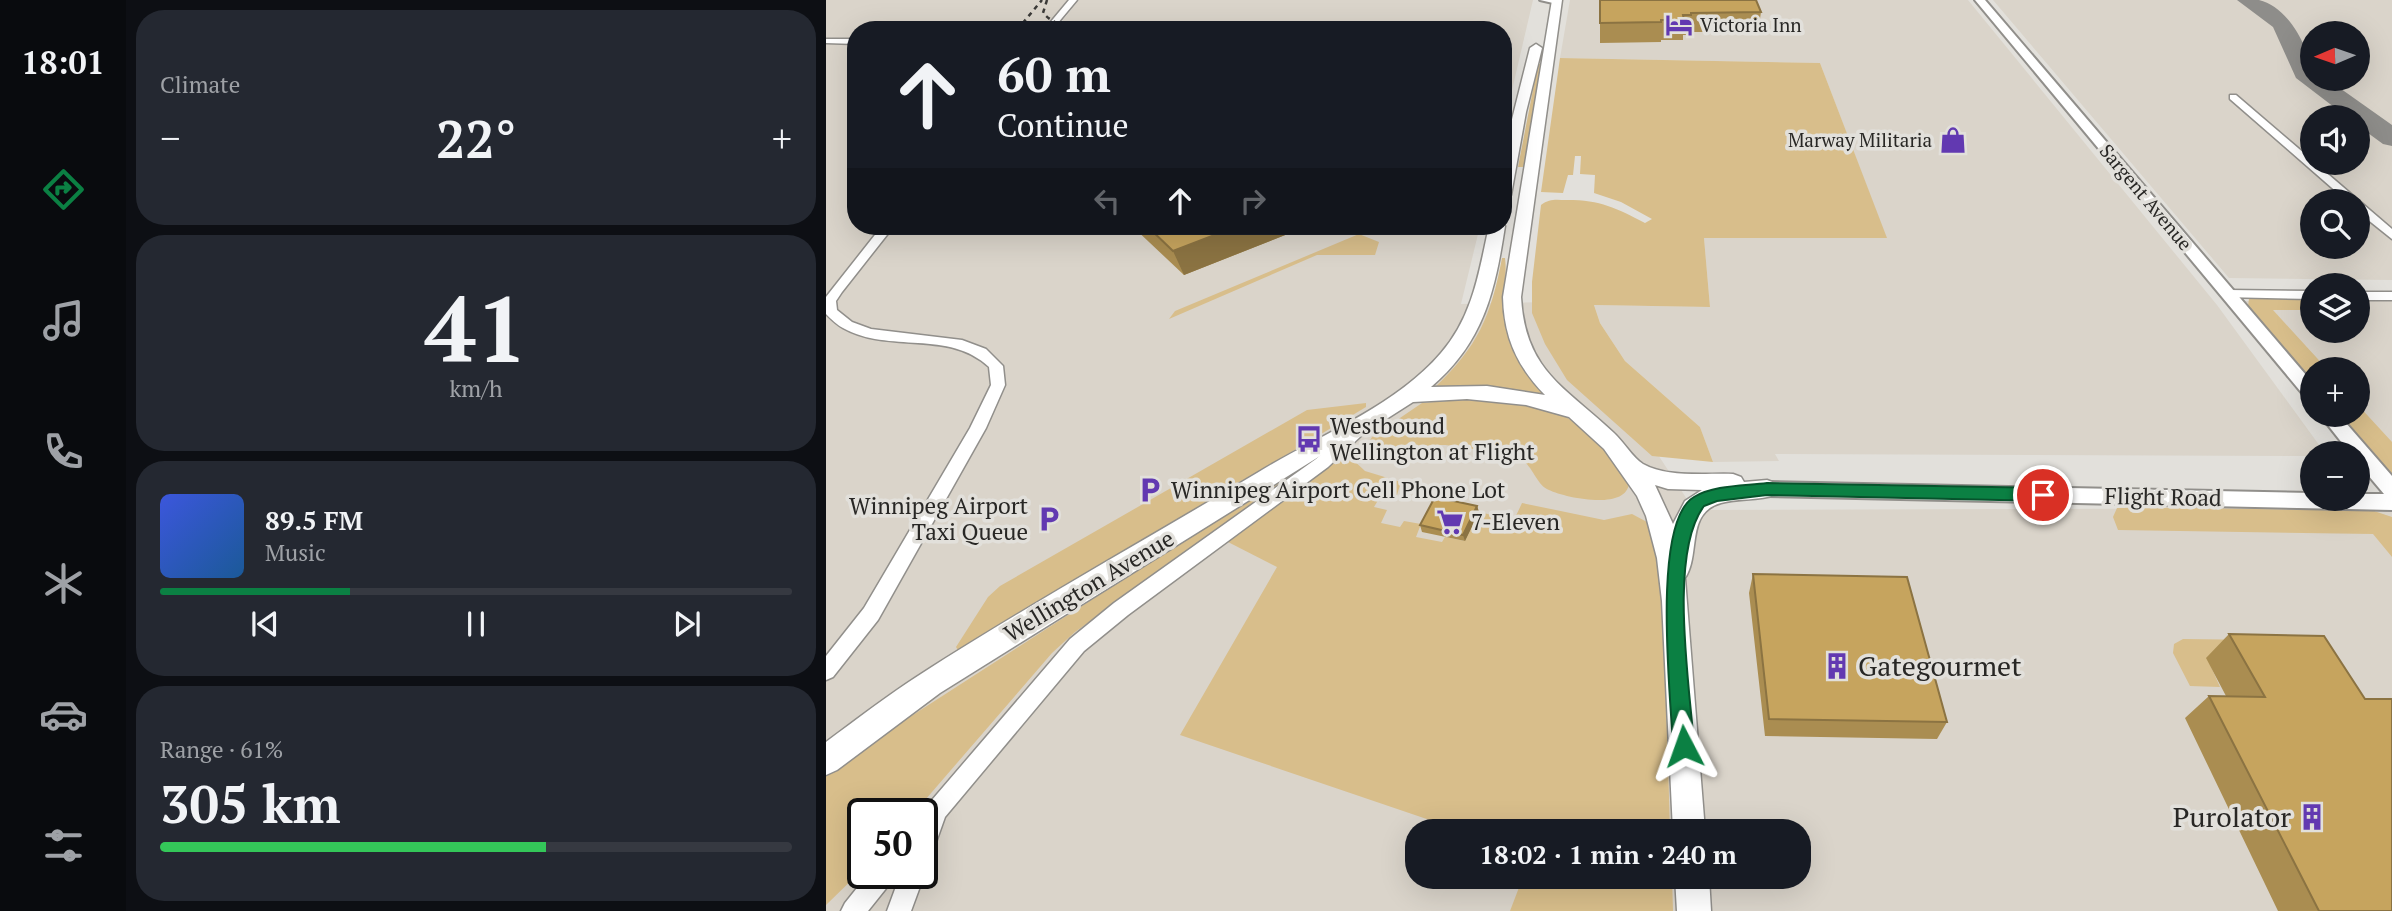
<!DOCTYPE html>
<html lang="en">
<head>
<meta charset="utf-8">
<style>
	:root { --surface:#171b24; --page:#242831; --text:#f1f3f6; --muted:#9ea1a6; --line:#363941; --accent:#0b8043 }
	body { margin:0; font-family:"PT Serif",serif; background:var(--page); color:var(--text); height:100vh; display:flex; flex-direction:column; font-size:26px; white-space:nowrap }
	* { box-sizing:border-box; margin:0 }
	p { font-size:23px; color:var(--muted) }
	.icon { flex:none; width:38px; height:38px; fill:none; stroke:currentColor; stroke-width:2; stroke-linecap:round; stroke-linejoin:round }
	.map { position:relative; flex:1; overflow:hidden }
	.sheet { display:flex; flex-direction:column; gap:10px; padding:10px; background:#0d0f14; width:700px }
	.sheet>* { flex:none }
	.banner { position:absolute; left:21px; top:21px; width:665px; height:214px; border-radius:28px; box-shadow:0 7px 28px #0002; background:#171b24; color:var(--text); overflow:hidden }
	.needle { width:46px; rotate:268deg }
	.buttons { position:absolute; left:1474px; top:21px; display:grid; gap:14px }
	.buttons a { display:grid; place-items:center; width:70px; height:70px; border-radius:50%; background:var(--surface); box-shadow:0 7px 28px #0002; font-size:35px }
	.speed { position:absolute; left:21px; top:798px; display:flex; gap:14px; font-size:35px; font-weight:700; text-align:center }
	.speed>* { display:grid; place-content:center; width:91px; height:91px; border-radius:50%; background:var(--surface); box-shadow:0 7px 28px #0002; line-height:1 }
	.speed .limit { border:4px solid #111; border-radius:10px; background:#fff; color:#111 }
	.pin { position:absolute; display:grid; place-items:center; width:60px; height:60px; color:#fff; margin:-30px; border:4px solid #fff; border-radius:50%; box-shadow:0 2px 7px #0007 }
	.me { position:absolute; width:77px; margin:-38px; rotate:356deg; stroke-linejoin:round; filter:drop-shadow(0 0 5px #0008) }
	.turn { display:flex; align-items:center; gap:24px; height:147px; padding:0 35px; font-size:32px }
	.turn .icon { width:91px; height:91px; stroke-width:2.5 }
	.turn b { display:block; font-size:49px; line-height:60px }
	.lanes { display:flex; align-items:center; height:66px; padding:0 35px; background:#0003; justify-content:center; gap:35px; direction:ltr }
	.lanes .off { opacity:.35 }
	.big { font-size:52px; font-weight:700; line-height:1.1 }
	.sheet .card { flex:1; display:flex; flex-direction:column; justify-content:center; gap:10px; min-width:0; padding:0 24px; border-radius:28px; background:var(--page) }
	.sheet .dial { align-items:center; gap:0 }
	.dial b { font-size:91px; line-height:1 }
	.song { display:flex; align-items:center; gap:21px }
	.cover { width:84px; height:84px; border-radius:10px; background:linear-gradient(135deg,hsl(230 70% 55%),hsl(210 70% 35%)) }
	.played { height:7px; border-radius:4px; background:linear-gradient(90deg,var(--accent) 30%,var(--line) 30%) }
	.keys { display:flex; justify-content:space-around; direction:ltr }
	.heat { display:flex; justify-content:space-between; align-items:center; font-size:38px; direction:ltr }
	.charge { height:10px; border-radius:5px; background:linear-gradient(90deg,#34c759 61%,var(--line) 0) }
	.trip { position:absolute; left:579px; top:819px; width:406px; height:70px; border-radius:28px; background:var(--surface); box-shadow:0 7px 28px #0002; font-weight:700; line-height:70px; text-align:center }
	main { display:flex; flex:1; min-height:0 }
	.tab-bar { display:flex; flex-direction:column; width:126px; justify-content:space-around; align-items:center; background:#090b0e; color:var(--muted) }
	.tab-bar .icon { width:49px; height:49px }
	.tab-bar .on { color:var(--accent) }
	.tab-bar b { font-size:32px; color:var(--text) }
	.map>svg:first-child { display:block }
</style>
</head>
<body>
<main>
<nav class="tab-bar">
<b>18:01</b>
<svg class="icon on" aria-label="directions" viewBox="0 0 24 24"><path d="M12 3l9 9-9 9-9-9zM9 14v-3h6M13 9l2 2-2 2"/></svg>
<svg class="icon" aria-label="music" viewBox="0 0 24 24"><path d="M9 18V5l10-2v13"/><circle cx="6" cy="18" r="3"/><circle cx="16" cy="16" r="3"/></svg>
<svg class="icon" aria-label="phone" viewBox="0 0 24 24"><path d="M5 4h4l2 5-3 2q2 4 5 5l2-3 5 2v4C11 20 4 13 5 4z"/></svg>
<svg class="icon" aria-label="climate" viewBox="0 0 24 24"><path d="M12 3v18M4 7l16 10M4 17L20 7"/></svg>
<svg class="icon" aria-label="car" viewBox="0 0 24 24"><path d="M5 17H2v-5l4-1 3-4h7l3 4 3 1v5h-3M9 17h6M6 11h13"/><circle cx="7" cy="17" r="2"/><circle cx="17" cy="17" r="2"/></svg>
<svg class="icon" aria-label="filters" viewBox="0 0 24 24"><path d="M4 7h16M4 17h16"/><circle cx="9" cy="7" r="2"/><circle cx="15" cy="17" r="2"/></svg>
</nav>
<section class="sheet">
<div class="card"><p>Climate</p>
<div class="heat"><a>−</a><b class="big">22°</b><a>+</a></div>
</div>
<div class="card dial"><b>41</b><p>km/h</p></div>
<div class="card">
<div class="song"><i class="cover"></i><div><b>89.5 FM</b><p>Music</p></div></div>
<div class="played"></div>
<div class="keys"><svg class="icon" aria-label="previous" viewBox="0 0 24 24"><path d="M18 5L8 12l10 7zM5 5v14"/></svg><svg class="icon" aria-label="pause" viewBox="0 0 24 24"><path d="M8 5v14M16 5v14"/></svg><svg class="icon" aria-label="next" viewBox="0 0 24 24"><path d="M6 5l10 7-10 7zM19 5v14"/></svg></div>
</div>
<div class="card"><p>Range · 61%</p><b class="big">305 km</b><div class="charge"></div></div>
</section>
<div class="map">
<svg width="1566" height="911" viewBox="0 0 1566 911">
	<rect width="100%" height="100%" fill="#e2e0db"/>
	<!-- built -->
	<path fill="#dad4ca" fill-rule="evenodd" d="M0,0H242L217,30H30V228L59,226H654L635,304L723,302L825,444L868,510L1566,508V911H0ZM37,814H96V873H37ZM592,831H973V877H592Z
		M253,0H707L677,129V30H229Z
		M744,0H1142L1391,305L1499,453H1486V456L949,454L953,461L887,462L874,427L799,361L774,323L768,305L884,307L878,238L1060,237L994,63L734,58Z
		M1167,0H1566V280L1403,278ZM1486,33H1531V79H1486ZM1486,117H1531V163H1486ZM1486,201H1531V247H1486Z
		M1417,301H1486V331H1531V301H1566V474L1531,415V369H1486V381Z"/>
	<!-- green -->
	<path fill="#d8be8b" d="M734,58L994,63L1061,238H878L884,307L768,305L774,323L799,361L874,427L887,462L826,456L741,380L719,344L706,313V282L715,205C724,198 731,200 741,200C775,200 790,208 819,223L826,219L795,202L768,193L769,175L754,174L755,156H749L747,175H742L737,193L715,192Z
		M712,64H716L700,167H692Z
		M533,234L553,242L549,255H491L343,319L349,311Z
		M676,258H679C681,273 678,287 678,302C676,338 694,367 717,393L714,395L671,388H608C652,347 665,316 676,258Z
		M1431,298L1486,299V310H1447L1501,369H1486V381L1422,306L1423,299Z
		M672,397C691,401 712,404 730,412C762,426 784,455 803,483C801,511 740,498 723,490C710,485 707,465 694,459C686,455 624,444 615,445C589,449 570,471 545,451L543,442L546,437L596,403Z
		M540,403V407L133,652L130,647L162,597L174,586L481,410Z
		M1531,404L1566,442V475L1515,415H1531Z
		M495,452L498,454L249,632L226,653L87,814H37V869L0,905V771Z
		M517,456H523L539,471L575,482L571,495L557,492L548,507L561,510L555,523L574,527L578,521L595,524L590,537L616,542L619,537L639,541L653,512L688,520L696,503L778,520L806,514L821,522L828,537L837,592L844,831H636L354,735L451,567L402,542Z
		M1302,507L1548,511L1566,517V557L1547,534L1292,530L1287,517L1291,508Z
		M1357,639L1439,640L1382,660L1394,687L1364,686L1347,653L1348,644Z
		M697,877H846L847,911H684Z"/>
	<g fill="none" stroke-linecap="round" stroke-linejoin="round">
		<!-- taxiway -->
		<path fill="#8e8d8a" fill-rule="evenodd" d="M1411,0C1418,0 1427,0 1433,0C1463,7 1486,51 1486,79H1501L1566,125V146L1557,144L1531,125V117H1521L1470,78L1447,27Z"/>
		<defs>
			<path id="minor" d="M243,0H251L226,30H218Z
				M0,39H30V44L0,43Z
				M1404,95H1410L1486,160V163H1489L1566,229V239L1531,211V201H1521L1404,99Z
				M56,226H68L16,292L10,301L11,310L26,322L45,329L136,340L160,349L177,366L179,385L160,428L52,620L7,677L0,680V656L38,608L144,428L165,385L163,367C123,329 63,354 17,328C11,325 5,319 0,314V297Z
				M1402,290L1486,291V299L1397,297V291Z
				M1531,292H1566V300H1531Z
				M531,426L536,427L539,431L536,435L502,467L302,615L258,651L119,817L104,859L96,862V814H94L244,639L288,603L490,459L526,427Z
				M96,867L99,873L85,911H61L75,873H96Z
				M43,873H70L66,881L42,911H15L19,903Z"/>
			<path id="tertiary" d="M714,0H732L727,3Z
				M1149,0H1159L1486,382V400L1480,398Z
				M1494,415H1513L1566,476V510L941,496L934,494L931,489L934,484L941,482L1486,493V499H1531V494H1558L1531,462V453H1524Z"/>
			<path id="secondary" d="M726,0H736L695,297C699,371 739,387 788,433C797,441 807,458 817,464C842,478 880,473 907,474L915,477L918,482L941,480L949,483L953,489L949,495C932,501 912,498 895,503C859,513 875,554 859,578L879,831H847L836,601L831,558L820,516L811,496L778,449L743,417L700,405L641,399L587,402L540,432L494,456L114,693L11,770L0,775V742C31,719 62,695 95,674C204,604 319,540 431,473C491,436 569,407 615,353C647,316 653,272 663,226H677V223L679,226C669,291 658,342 605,387L661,386L719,395C691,366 678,338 677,297ZM829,485L842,489L876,490L859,501L847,524Z
				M710,44L716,48L700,112L685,195L677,200V155L704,48Z
				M849,877H883L885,911H851Z"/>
		</defs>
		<!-- minor casing -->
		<use href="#minor" stroke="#918f8b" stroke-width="3"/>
		<!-- tertiary casing -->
		<use href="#tertiary" stroke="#918f8b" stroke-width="4"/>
		<!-- secondary casing -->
		<use href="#secondary" stroke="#918f8b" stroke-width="3"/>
		<!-- minor -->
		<use href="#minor" fill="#fff" fill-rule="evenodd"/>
		<!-- tertiary -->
		<use href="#tertiary" fill="#fff" fill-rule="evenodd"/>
		<!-- secondary -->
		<use href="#secondary" fill="#fff" fill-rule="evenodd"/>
		<!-- rail -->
		<path stroke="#3b3a38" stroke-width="2.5" stroke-dasharray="4.5 4.5" stroke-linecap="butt" d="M221,0L217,13C234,31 257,29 280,30
			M191,30L216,0"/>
	</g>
	<!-- wall -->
	<path fill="#aa8d51" d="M774,0L935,12L932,32H864V35H857V40H835V42L774,43Z
		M306,226H482L358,275Z
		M651,506L653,512L639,541L596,532L594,525Z
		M927,574L1121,722L1111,739L939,736L923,593Z
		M1403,634L1566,911H1452L1359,718L1383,696H1400L1380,658Z"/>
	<!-- shaded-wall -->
	<path fill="#8b7342" d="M412,226H482L358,275L347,251Z
		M651,506L653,512L639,541L637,535Z"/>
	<!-- building -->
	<path fill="#c6a45e" stroke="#8b7342" stroke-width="2" d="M774,0H930L935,12L865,13V15H857L858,20H835V22L774,23Z
		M321,226H412L347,251Z
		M609,497L651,506L637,535L594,525Z
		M927,574L1081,577L1121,722L943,719Z
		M1403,634L1498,636L1539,699H1566V911H1493L1383,696L1439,697Z"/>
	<!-- route -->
	<path fill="#0b8043" stroke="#07532c" stroke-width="2" d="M941,483L1217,488L1225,495L1217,501L941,495L891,501L878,506C842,554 864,687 868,746L865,754L858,757L850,754L847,746C845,699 825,522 868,497C888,485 918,486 941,483Z"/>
	<!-- icons -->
	<defs>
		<symbol id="hotel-bare" viewBox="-9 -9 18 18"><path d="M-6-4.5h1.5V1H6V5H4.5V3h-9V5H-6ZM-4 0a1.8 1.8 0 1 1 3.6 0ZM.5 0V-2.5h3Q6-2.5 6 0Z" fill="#6239b1" stroke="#e2e0db" stroke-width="2.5" paint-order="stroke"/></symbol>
		<symbol id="shop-bare" viewBox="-9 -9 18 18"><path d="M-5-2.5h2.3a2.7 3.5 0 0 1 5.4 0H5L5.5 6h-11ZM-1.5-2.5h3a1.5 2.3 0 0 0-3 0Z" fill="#6239b1" stroke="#e2e0db" stroke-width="2.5" paint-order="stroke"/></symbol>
		<symbol id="bus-bare" viewBox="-9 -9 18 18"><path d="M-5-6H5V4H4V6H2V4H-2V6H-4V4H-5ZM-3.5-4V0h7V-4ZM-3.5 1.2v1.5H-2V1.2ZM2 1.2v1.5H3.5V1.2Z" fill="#6239b1" stroke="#e2e0db" stroke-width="2.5" paint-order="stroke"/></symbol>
		<symbol id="parking-bare" viewBox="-9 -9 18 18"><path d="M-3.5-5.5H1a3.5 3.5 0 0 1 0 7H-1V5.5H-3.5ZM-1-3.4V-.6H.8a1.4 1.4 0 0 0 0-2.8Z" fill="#6239b1" stroke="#e2e0db" stroke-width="2.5" paint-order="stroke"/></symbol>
		<symbol id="supermarket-bare" viewBox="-9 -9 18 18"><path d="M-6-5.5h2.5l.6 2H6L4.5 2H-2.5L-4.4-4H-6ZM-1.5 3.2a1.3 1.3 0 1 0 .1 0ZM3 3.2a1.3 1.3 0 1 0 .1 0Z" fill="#6239b1" stroke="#e2e0db" stroke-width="2.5" paint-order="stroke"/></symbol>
		<symbol id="building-bare" viewBox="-9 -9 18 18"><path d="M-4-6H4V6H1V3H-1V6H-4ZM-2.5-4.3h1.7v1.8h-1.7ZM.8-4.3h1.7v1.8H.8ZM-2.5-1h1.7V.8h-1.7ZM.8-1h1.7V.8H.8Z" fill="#6239b1" stroke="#e2e0db" stroke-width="2.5" paint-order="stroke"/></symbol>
	</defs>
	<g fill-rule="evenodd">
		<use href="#hotel-bare" x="834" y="6" width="38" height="38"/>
		<use href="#shop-bare" x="1108" y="121" width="38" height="38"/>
		<use href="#bus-bare" x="464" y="420" width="38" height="38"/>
		<use href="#parking-bare" x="305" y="471" width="38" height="38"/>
		<use href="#parking-bare" x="204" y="500" width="38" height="38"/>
		<use href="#supermarket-bare" x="605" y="503" width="38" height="38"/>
		<use href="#building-bare" x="992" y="647" width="38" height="38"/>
		<use href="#building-bare" x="1467" y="798" width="38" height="38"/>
	</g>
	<g text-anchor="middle" stroke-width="7" stroke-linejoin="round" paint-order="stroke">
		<!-- far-poi labels -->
		<g font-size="19" fill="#282725" stroke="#e2e0db" text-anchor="start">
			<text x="874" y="32">Victoria Inn</text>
			<text x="1106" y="147" text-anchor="end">Marway Militaria</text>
		</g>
		<!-- far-street labels -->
		<g font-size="19" fill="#282725" stroke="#e2e0db">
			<text transform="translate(1320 197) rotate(50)" y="7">Sargent Avenue</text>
		</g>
		<!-- poi labels -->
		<g font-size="23" fill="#282725" stroke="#e2e0db" text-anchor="start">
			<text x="504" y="434">Westbound<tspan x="504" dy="26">Wellington at Flight</tspan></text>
			<text x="345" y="498">Winnipeg Airport Cell Phone Lot</text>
			<text x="202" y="514" text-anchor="end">Winnipeg Airport<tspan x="202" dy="26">Taxi Queue</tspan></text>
			<text x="645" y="530">7-Eleven</text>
		</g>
		<!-- street labels -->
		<g font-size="23" fill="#282725" stroke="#e2e0db">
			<text transform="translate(1337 497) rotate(1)" y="8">Flight Road</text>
			<text transform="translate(263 586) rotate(-31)" y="8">Wellington Avenue</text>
		</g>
		<!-- near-poi labels -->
		<g font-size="28" fill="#282725" stroke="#e2e0db" text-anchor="start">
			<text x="1032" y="676">Gategourmet</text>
			<text x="1465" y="827" text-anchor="end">Purolator</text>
		</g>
	</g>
</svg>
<div class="buttons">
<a><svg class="needle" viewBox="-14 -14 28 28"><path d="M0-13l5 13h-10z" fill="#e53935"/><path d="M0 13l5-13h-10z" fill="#9ea1a6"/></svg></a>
<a><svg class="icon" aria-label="sound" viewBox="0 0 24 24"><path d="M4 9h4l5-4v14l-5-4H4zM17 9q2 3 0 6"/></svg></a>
<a><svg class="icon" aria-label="search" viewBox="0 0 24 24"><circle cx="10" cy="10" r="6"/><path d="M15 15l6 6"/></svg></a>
<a><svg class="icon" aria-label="layers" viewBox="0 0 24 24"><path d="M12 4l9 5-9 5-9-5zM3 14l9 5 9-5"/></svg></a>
<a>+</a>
<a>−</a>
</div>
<div class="speed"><div class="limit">50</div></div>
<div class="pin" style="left:1217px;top:495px;background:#d93025"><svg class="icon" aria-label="arrive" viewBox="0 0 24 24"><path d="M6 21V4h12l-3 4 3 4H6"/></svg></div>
<svg class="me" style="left:858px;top:746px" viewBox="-20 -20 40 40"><path d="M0-17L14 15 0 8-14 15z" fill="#0b8043" stroke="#fff" stroke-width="4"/></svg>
<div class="trip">18:02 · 1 min · 240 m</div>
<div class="banner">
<div class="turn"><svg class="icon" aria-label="ahead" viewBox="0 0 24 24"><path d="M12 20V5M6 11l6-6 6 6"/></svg><div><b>60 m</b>Continue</div></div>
<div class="lanes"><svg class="icon off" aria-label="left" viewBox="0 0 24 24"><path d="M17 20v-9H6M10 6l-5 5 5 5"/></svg><svg class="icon" aria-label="ahead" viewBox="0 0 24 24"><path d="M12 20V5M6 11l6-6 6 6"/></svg><svg class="icon off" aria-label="right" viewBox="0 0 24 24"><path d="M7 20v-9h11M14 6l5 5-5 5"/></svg></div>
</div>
</div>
</main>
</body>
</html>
